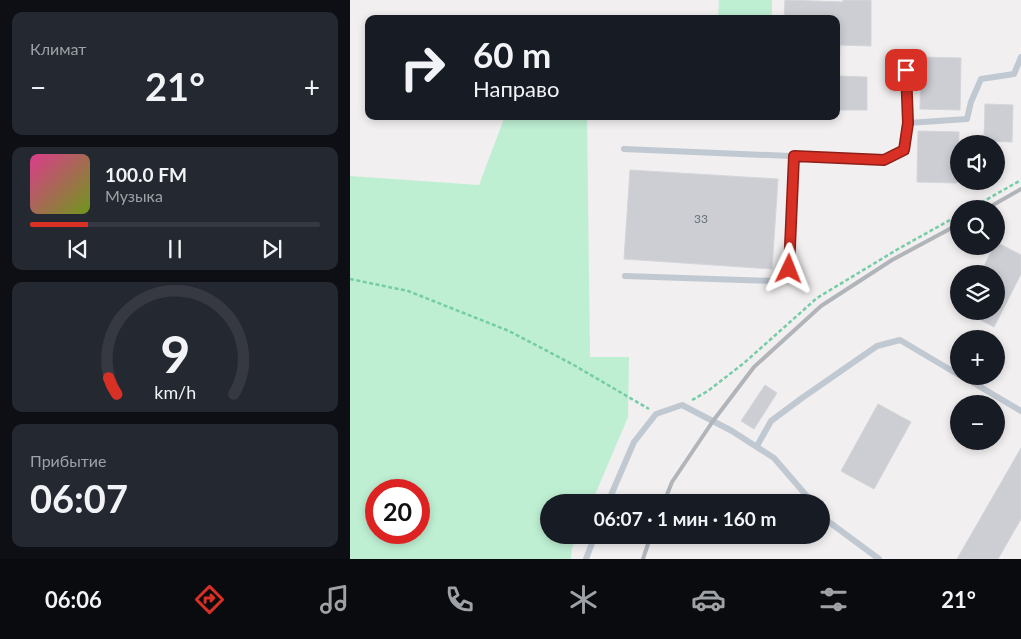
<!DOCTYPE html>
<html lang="ru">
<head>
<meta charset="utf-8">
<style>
	:root { --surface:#171b24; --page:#242831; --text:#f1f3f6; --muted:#9ea1a6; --line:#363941; --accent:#d93025 }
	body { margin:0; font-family:Lato,sans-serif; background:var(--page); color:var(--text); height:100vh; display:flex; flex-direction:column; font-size:19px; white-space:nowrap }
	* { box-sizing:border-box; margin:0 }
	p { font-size:16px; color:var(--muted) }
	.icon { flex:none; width:28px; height:28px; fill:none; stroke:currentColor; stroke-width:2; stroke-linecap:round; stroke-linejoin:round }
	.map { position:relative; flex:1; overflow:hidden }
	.details { display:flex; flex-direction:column; gap:12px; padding:12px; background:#0d0f14; width:350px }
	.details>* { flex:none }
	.banner { position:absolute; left:15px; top:15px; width:475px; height:105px; border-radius:10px; box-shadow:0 2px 8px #0003; background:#171b24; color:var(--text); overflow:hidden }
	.controls { position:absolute; left:600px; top:135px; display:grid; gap:10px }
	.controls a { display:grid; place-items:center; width:55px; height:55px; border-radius:50%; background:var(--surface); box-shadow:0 2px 8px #0003; font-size:25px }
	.speed { position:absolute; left:15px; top:479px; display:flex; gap:10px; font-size:25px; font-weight:700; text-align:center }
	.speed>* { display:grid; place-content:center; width:65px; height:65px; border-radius:50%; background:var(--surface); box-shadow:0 2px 8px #0003; line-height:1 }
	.speed .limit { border:8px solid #d22; background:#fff; color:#111 }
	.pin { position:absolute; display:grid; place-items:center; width:42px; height:42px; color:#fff; margin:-21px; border-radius:10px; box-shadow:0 2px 8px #0006 }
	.me { position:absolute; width:55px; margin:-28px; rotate:2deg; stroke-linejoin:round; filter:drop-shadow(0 0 4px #0008) }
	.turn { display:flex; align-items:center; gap:18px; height:105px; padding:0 25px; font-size:22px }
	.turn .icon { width:65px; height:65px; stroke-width:2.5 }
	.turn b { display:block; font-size:35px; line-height:42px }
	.big { font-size:38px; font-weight:700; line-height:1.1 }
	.details .widget { flex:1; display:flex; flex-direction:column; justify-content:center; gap:8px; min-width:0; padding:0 18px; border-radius:10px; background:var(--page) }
	.details .dial { align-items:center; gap:0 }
	.dial svg { height:130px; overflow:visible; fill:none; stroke:var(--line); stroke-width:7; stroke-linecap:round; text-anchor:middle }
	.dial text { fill:var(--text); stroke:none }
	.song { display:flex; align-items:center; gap:15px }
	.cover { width:60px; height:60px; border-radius:8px; background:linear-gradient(135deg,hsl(330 70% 55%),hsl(80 70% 35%)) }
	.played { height:5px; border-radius:2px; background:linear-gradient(90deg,var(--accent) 20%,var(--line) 20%) }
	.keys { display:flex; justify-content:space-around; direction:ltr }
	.heat { display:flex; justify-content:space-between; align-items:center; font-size:28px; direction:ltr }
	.trip { position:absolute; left:190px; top:494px; width:290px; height:50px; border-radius:25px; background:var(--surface); box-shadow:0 2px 8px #0003; font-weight:700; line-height:50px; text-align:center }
	.tabs { display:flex; height:80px; justify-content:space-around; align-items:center; background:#090b0e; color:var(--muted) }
	.tabs .icon { width:35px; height:35px }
	.tabs .selected { color:var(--accent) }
	.tabs b { font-size:22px; color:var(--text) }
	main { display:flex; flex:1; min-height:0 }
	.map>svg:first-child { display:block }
</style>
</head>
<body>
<main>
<section class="details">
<div class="widget"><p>Климат</p>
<div class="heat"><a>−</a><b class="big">21°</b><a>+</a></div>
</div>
<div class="widget">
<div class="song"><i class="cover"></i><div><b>100.0 FM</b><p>Музыка</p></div></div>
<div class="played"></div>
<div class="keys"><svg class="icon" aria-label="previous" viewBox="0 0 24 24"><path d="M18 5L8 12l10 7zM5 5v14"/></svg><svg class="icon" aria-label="pause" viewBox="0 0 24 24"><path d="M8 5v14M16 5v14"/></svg><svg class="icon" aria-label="next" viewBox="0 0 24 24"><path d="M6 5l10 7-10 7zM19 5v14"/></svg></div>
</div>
<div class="widget dial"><svg viewBox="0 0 100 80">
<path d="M14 69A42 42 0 1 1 86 69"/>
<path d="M14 69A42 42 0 0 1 9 59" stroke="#d93025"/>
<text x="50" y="56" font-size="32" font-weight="700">9</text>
<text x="50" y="72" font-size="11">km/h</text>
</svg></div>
<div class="widget"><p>Прибытие</p><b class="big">06:07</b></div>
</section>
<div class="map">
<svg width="671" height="559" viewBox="0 0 671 559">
	<rect width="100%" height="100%" fill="#f1efef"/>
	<!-- green -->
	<path fill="#beefd3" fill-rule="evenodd" d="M369,0H422V19H368Z
		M155,116H237L240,357H279L278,417L242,502H199V535H228L222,548L221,559H0V176L129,185ZM26,490H69V532H26Z"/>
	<!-- building -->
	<path fill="#ccced4" stroke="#d3d5da" d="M435,0L493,2V0H521V46L490,45L489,76L517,77V110H486V19H434Z
		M571,57L611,58L610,110L570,109Z
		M635,104L663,105L662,142L634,141Z
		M568,131L609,132L607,183L567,182Z
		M280,170L428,179L422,269L274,259Z
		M646,242L671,255V274L644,327L613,311H646V274H630L644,246H646Z
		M415,385L427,393L404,429L391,421Z
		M528,404L561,422L524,489L491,471Z
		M671,448V519L648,559H607Z"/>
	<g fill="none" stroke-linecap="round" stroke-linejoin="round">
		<!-- path -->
		<path stroke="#76cca7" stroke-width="2.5" stroke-dasharray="4 2.5" stroke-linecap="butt" d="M620,209L671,180
			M0,279L58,291L159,331L222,364L299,409
			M342,400L358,391L394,363L467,298L548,249L609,215"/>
		<!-- service -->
		<path stroke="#c0c8d1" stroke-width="6" d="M558,123L617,119L621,102L631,79L664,74L671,57
			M274,149L534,160L554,150L558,123L555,52
			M275,276L424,281L439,269L444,156
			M612,376L671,411
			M407,446L421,421L452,398L527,346L550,340L609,375
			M258,502L284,442L306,414L332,405L382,431L424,458L462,502
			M471,513L479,522L529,559
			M236,559L245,535"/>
		<!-- rail -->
		<path stroke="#b1b4b9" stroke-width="4" d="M636,209L671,189
			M314,502L322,482L363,421L404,367L471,306L542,260L609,224
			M293,559L301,535"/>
	</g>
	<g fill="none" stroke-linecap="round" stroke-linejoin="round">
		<defs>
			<path id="route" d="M439,269L444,156L534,160L554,150L558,123L556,70"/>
		</defs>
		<!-- route casing -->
		<use href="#route" stroke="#8d1f18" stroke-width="12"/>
		<!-- route -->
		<use href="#route" stroke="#d93025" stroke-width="9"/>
	</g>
	<g text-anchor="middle" stroke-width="4" stroke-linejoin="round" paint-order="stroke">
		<!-- number labels -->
		<g font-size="12" fill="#68707a">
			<text x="351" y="223">33</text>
		</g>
	</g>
</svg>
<div class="controls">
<a><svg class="icon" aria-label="sound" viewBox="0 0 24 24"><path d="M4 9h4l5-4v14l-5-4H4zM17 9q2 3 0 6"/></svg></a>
<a><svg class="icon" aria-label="search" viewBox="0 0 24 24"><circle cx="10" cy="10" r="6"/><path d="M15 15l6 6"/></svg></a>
<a><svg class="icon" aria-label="layers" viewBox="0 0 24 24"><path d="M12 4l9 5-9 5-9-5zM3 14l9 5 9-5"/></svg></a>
<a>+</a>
<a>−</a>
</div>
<div class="speed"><div class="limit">20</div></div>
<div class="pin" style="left:556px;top:70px;background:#d93025"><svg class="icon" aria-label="arrive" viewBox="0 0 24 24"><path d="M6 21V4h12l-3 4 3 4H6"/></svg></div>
<svg class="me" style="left:439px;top:269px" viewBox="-20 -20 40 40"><path d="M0-17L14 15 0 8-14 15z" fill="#d93025" stroke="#fff" stroke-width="4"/></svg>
<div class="trip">06:07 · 1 мин · 160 m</div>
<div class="banner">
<div class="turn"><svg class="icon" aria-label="right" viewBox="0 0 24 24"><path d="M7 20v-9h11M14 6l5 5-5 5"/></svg><div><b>60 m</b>Направо</div></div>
</div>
</div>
</main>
<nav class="tabs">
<b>06:06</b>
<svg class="icon selected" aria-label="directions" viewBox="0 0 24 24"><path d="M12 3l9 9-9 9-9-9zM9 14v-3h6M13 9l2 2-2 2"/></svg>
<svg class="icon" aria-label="music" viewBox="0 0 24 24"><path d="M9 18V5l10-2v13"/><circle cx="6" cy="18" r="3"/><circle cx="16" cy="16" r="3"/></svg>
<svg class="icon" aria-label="phone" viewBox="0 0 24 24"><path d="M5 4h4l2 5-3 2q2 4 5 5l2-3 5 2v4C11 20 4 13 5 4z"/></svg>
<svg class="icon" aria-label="climate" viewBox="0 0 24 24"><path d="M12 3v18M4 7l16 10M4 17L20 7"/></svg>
<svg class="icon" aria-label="car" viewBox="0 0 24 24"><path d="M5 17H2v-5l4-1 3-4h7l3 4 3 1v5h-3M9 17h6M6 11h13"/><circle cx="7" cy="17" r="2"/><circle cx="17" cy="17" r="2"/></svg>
<svg class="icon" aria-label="filters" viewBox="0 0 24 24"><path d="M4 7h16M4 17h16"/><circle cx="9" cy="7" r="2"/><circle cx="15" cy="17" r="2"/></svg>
<b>21°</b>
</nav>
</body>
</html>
